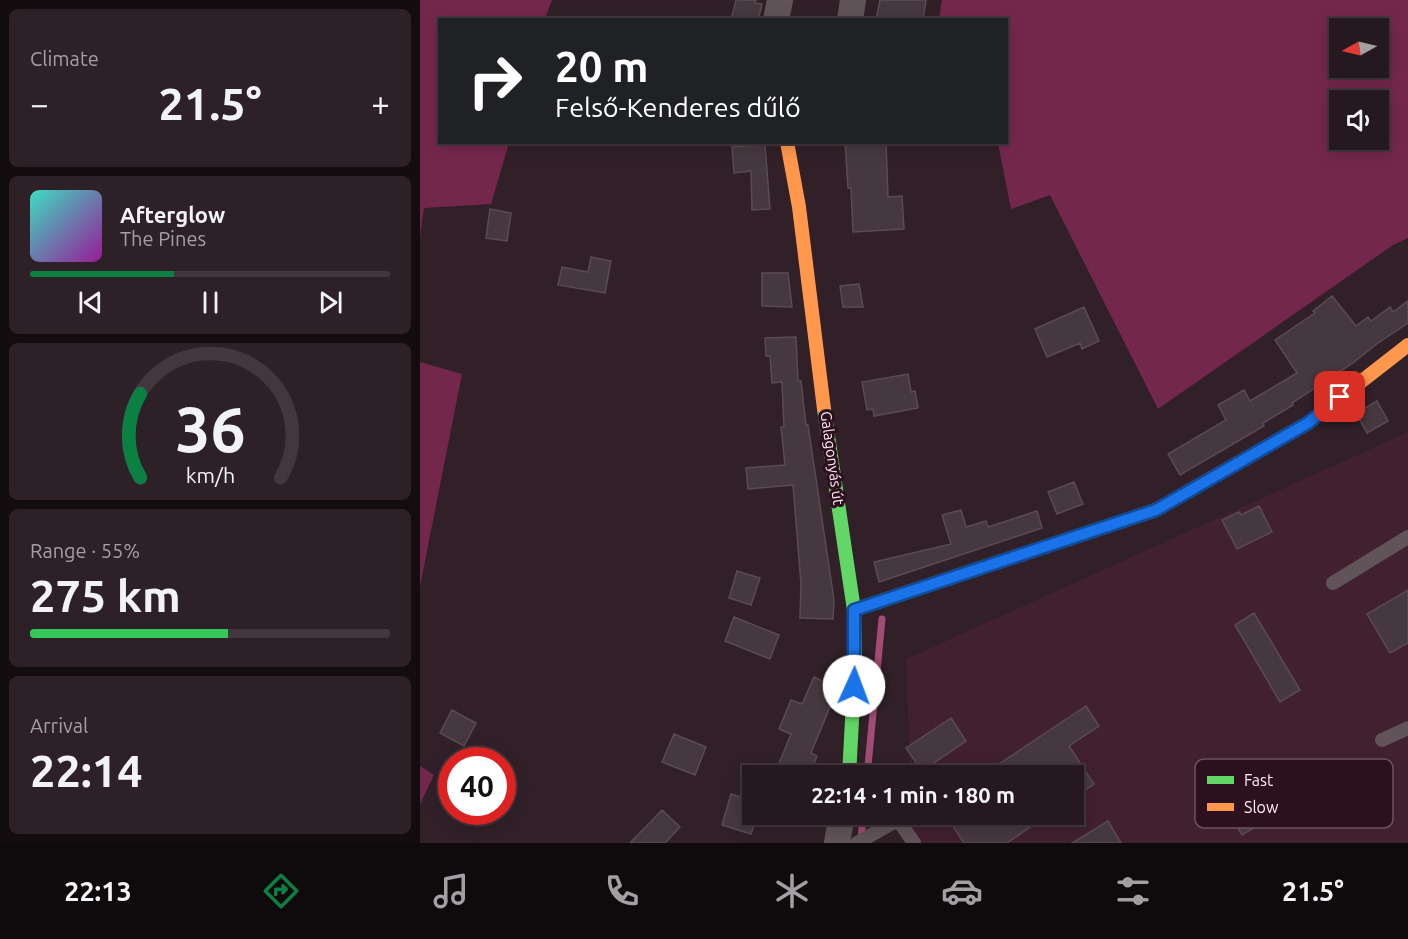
<!DOCTYPE html>
<html lang="en">
<head>
<meta charset="utf-8">
<style>
	:root { --surface:#25181e; --page:#2d2127; --text:#f1f3f6; --muted:#a3a0a4; --line:#42373c; --accent:#0b8043 }
	body { margin:0; font-family:Ubuntu,sans-serif; background:var(--page); color:var(--text); height:100vh; display:flex; flex-direction:column; font-size:22px; white-space:nowrap }
	* { box-sizing:border-box; margin:0 }
	p { font-size:20px; color:var(--muted) }
	.icon { flex:none; width:33px; height:33px; fill:none; stroke:currentColor; stroke-width:2; stroke-linecap:round; stroke-linejoin:round }
	.map { position:relative; flex:1; overflow:hidden }
	.drawer { display:flex; flex-direction:column; gap:9px; padding:9px; background:#140d10; width:420px }
	.drawer>* { flex:none }
	.guide { position:absolute; left:18px; top:18px; width:570px; height:126px; border-radius:0px; box-shadow:0 3px 15px #0003,0 0 0 2px var(--line); background:#202124; color:#fff; overflow:hidden }
	.needle { width:39px; rotate:262deg }
	.buttons { position:absolute; left:909px; top:18px; display:grid; gap:12px }
	.buttons a { display:grid; place-items:center; width:60px; height:60px; border-radius:0px; background:var(--surface); box-shadow:0 3px 15px #0003,0 0 0 2px var(--line); font-size:30px }
	.speed { position:absolute; left:18px; top:747px; display:flex; gap:12px; font-size:30px; font-weight:700; text-align:center }
	.speed>* { display:grid; place-content:center; width:78px; height:78px; border-radius:50%; background:var(--surface); box-shadow:0 3px 15px #0003,0 0 0 2px var(--line); line-height:1 }
	.speed .limit { border:9px solid #d22; background:#fff; color:#111 }
	.pin { position:absolute; display:grid; place-items:center; width:51px; height:51px; color:#fff; margin:-26px; border-radius:12px; box-shadow:0 3px 9px #0006 }
	.me { position:absolute; width:66px; margin:-33px; rotate:2deg; stroke-linejoin:round; filter:drop-shadow(0 0 4px #0008) }
	.turn { display:flex; align-items:center; gap:21px; height:126px; padding:0 18px; font-size:27px }
	.turn .icon { width:78px; height:78px; stroke-width:2.5 }
	.turn b { display:block; font-size:42px; line-height:51px }
	.big { font-size:45px; font-weight:700; line-height:1.1 }
	.drawer .widget { flex:1; display:flex; flex-direction:column; justify-content:center; gap:9px; min-width:0; padding:0 21px; border-radius:9px; background:var(--page) }
	.drawer .dial { align-items:center; gap:0 }
	.dial svg { height:156px; overflow:visible; fill:none; stroke:var(--line); stroke-width:7; stroke-linecap:round; text-anchor:middle }
	.dial text { fill:var(--text); stroke:none }
	.song { display:flex; align-items:center; gap:18px }
	.cover { width:72px; height:72px; border-radius:9px; background:linear-gradient(135deg,hsl(170 70% 55%),hsl(300 70% 35%)) }
	.played { height:6px; border-radius:3px; background:linear-gradient(90deg,var(--accent) 40%,var(--line) 40%) }
	.keys { display:flex; justify-content:space-around; direction:ltr }
	.heat { display:flex; justify-content:space-between; align-items:center; font-size:33px; direction:ltr }
	.charge { height:9px; border-radius:4px; background:linear-gradient(90deg,#34c759 55%,var(--line) 0) }
	.trip { position:absolute; left:322px; top:765px; width:342px; height:60px; border-radius:0px; background:var(--surface); box-shadow:0 3px 15px #0003,0 0 0 2px var(--line); font-weight:700; line-height:60px; text-align:center }
	.menu { display:flex; height:96px; justify-content:space-around; align-items:center; background:#0f0a0c; color:var(--muted) }
	.menu .icon { width:42px; height:42px }
	.menu .on { color:var(--accent) }
	.menu b { font-size:27px; color:var(--text) }
	main { display:flex; flex:1; min-height:0 }
	.map>svg:first-child { display:block }
</style>
</head>
<body>
<main>
<section class="drawer">
<div class="widget"><p>Climate</p>
<div class="heat"><a>−</a><b class="big">21.5°</b><a>+</a></div>
</div>
<div class="widget">
<div class="song"><i class="cover"></i><div><b>Afterglow</b><p>The Pines</p></div></div>
<div class="played"></div>
<div class="keys"><svg class="icon" aria-label="previous" viewBox="0 0 24 24"><path d="M18 5L8 12l10 7zM5 5v14"/></svg><svg class="icon" aria-label="pause" viewBox="0 0 24 24"><path d="M8 5v14M16 5v14"/></svg><svg class="icon" aria-label="next" viewBox="0 0 24 24"><path d="M6 5l10 7-10 7zM19 5v14"/></svg></div>
</div>
<div class="widget dial"><svg viewBox="0 0 100 80">
<path d="M14 69A42 42 0 1 1 86 69"/>
<path d="M14 69A42 42 0 0 1 14 26" stroke="#0b8043"/>
<text x="50" y="56" font-size="32" font-weight="700">36</text>
<text x="50" y="72" font-size="11">km/h</text>
</svg></div>
<div class="widget"><p>Range · 55%</p><b class="big">275 km</b><div class="charge"></div></div>
<div class="widget"><p>Arrival</p><b class="big">22:14</b></div>
</section>
<div class="map">
<svg width="988" height="843" viewBox="0 0 988 843">
	<rect width="100%" height="100%" fill="#312028"/>
	<!-- built -->
	<path fill="#41202f" d="M988,432V843H492L491,815L654,814V776L490,775L486,659Z"/>
	<!-- green -->
	<path fill="#74274d" fill-rule="evenodd" d="M0,0H132L125,19L20,20V142L89,143L71,204L4,208L0,236Z
		M522,0H988V238L973,245L738,409L630,195L591,209L578,143L586,142V20L519,19ZM920,28H958V68H920ZM958,100V140H920V100Z
		M0,362L42,374L0,586Z
		M0,766L14,775L0,804Z"/>
	<g fill="none" stroke-linecap="round" stroke-linejoin="round">
		<!-- stream -->
		<path stroke="#a14c74" stroke-width="7" d="M447,776L462,619
			M441,842L443,814"/>
	</g>
	<!-- building -->
	<path fill="#46383f" stroke="#5a4b52" stroke-width="1.5" d="M316,0H336L335,3L342,4L338,20H311Z
		M460,0H506L503,20H456Z
		M425,142H466L468,197L482,196L484,229L433,232L431,188H428Z
		M345,145L350,209L332,210L331,171L314,173L312,147Z
		M70,209L91,213L87,241L66,238Z
		M171,257L191,261L185,293L138,285L142,267L168,272Z
		M342,273H368L372,307L342,306Z
		M439,284L443,307H423L420,286Z
		M912,296L936,326L948,317L951,321L970,307L973,312L988,301V323L958,343L933,363L872,403L873,405L843,423L844,426L760,475L748,454L806,420L798,405L824,390L830,401L877,373L855,340L895,313L893,311Z
		M664,307L679,341L662,349L660,343L627,357L615,329Z
		M376,337L378,381H381L386,425H388L414,600L413,619L380,618L381,584L373,485L328,489L326,468L365,465L361,427H364L362,382L352,383L350,356H346L345,338Z
		M488,374L491,392L495,391L498,408L454,416L453,409L447,410L442,382Z
		M957,401L968,421L947,433L936,413Z
		M654,482L663,504L637,514L628,492Z
		M839,506L852,532L817,549L802,520L819,512L821,515Z
		M541,510L546,527L566,521L568,527L617,511L622,528L459,582L454,562L531,544L522,515Z
		M317,571L340,578L331,605L309,598Z
		M988,590V643L970,653L947,614Z
		M834,613L880,690L860,702L815,625Z
		M314,617L359,635L350,659L305,641Z
		M394,677L415,687L414,697L391,753L397,756L389,776H354L371,734L359,729L371,700L382,704Z
		M666,706L679,726L649,746L674,784L654,798V776H561Z
		M32,710L56,723L44,746L20,733Z
		M531,718L546,741L502,771L486,748Z
		M254,734L286,747L275,775L242,762Z
		M802,761L838,825L822,835L784,771Z
		M311,794L333,801V814H338L331,834L302,825Z
		M242,810L260,827L245,843H210Z
		M525,814H629L587,843H544Z
		M688,821L701,843H652Z"/>
	<g fill="none" stroke-linecap="round" stroke-linejoin="round">
		<!-- lane -->
		<path stroke="#615459" stroke-width="14" d="M913,583L988,537
			M962,740L988,728
			M437,843L474,822L481,824L494,843"/>
		<!-- street -->
		<path stroke="#615459" stroke-width="26" d="M356,20L360,0
			M430,20L433,0
			M417,843L422,814"/>
		<!-- fast -->
		<path stroke="#63d668" stroke-width="14" d="M404,409L434,610L435,664L429,776
			M434,610L736,510L767,492"/>
		<!-- slow -->
		<path stroke="#ff974d" stroke-width="14" d="M367,142L379,207L404,409
			M767,492L888,423L988,345"/>
	</g>
	<g fill="none" stroke-linecap="round" stroke-linejoin="round">
		<defs>
			<path id="route" d="M434,686V610L736,510L888,423L920,397"/>
		</defs>
		<!-- route casing -->
		<use href="#route" stroke="#114b97" stroke-width="15"/>
		<!-- route -->
		<use href="#route" stroke="#1a73e8" stroke-width="10"/>
	</g>
	<g text-anchor="middle" stroke-width="6" stroke-linejoin="round" paint-order="stroke">
		<!-- street labels -->
		<g font-size="15" fill="#ffeef4" stroke="#2c101d">
			<text transform="translate(412 458) rotate(82)" y="5">Galagonyás út</text>
		</g>
	</g>
	<!-- legend -->
	<rect x="775" y="759" width="198" height="69" rx="9" fill="#2c101d" stroke="#6b535e" stroke-width="1.5"/>
	<rect x="787" y="776" width="27" height="8" fill="#63d668"/>
	<rect x="787" y="803" width="27" height="8" fill="#ff974d"/>
	<g font-size="16" fill="#ffeef4">
		<text x="824" y="786">Fast</text>
		<text x="824" y="813">Slow</text>
	</g>
</svg>
<div class="buttons">
<a><svg class="needle" viewBox="-14 -14 28 28"><path d="M0-13l5 13h-10z" fill="#e53935"/><path d="M0 13l5-13h-10z" fill="#a3a0a4"/></svg></a>
<a><svg class="icon" aria-label="sound" viewBox="0 0 24 24"><path d="M4 9h4l5-4v14l-5-4H4zM17 9q2 3 0 6"/></svg></a>
</div>
<div class="speed"><div class="limit">40</div></div>
<div class="pin" style="left:920px;top:397px;background:#d93025"><svg class="icon" aria-label="arrive" viewBox="0 0 24 24"><path d="M6 21V4h12l-3 4 3 4H6"/></svg></div>
<svg class="me" style="left:434px;top:686px" viewBox="-20 -20 40 40"><circle r="19" fill="#fff"/><path d="M0-13L10 11 0 6-10 11z" fill="#1a73e8"/></svg>
<div class="trip">22:14 · 1 min · 180 m</div>
<div class="guide">
<div class="turn"><svg class="icon" aria-label="right" viewBox="0 0 24 24"><path d="M7 20v-9h11M14 6l5 5-5 5"/></svg><div><b>20 m</b>Felső-Kenderes dűlő</div></div>
</div>
</div>
</main>
<nav class="menu">
<b>22:13</b>
<svg class="icon on" aria-label="directions" viewBox="0 0 24 24"><path d="M12 3l9 9-9 9-9-9zM9 14v-3h6M13 9l2 2-2 2"/></svg>
<svg class="icon" aria-label="music" viewBox="0 0 24 24"><path d="M9 18V5l10-2v13"/><circle cx="6" cy="18" r="3"/><circle cx="16" cy="16" r="3"/></svg>
<svg class="icon" aria-label="phone" viewBox="0 0 24 24"><path d="M5 4h4l2 5-3 2q2 4 5 5l2-3 5 2v4C11 20 4 13 5 4z"/></svg>
<svg class="icon" aria-label="climate" viewBox="0 0 24 24"><path d="M12 3v18M4 7l16 10M4 17L20 7"/></svg>
<svg class="icon" aria-label="car" viewBox="0 0 24 24"><path d="M5 17H2v-5l4-1 3-4h7l3 4 3 1v5h-3M9 17h6M6 11h13"/><circle cx="7" cy="17" r="2"/><circle cx="17" cy="17" r="2"/></svg>
<svg class="icon" aria-label="filters" viewBox="0 0 24 24"><path d="M4 7h16M4 17h16"/><circle cx="9" cy="7" r="2"/><circle cx="15" cy="17" r="2"/></svg>
<b>21.5°</b>
</nav>
</body>
</html>
